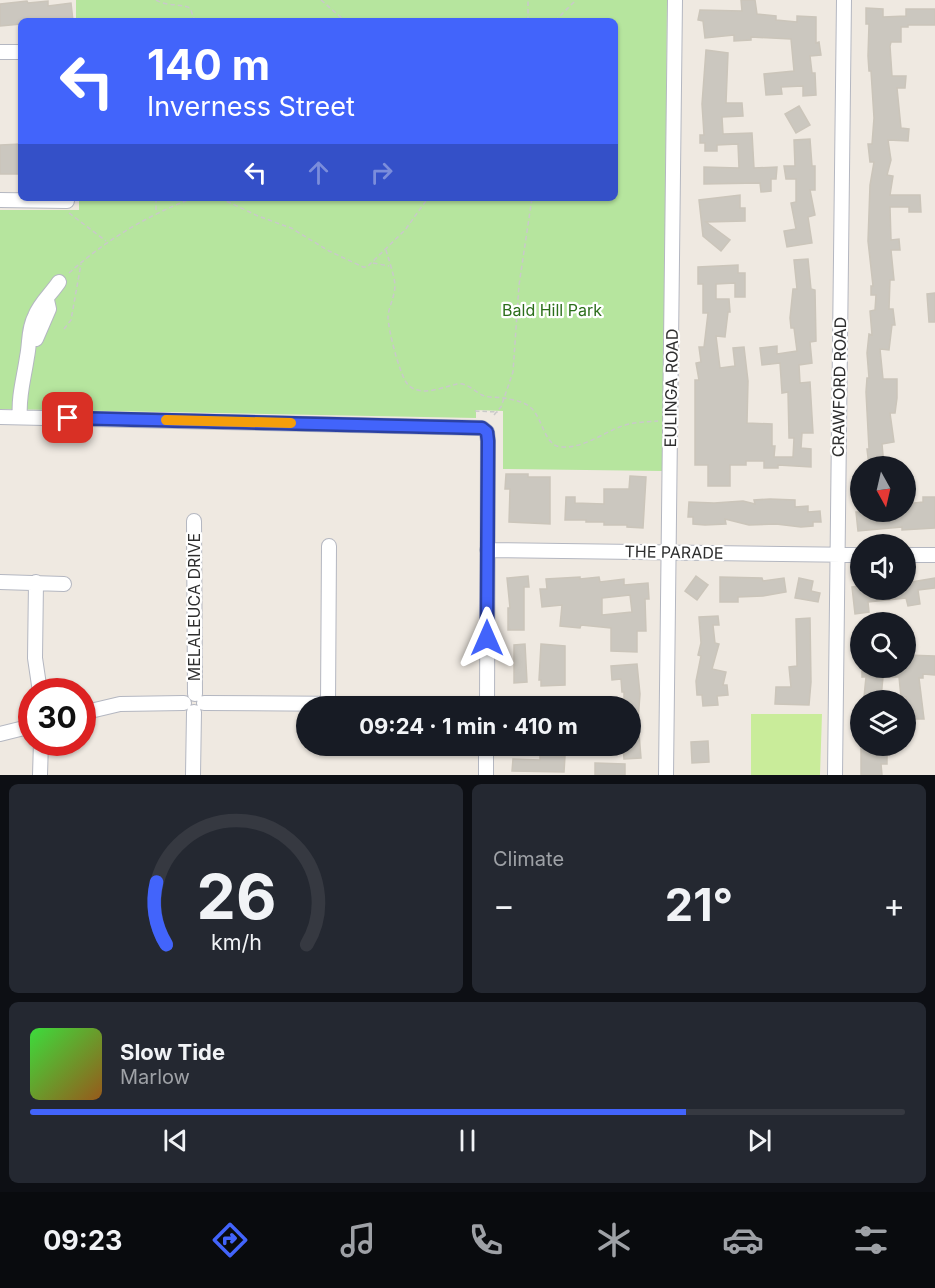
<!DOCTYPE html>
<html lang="en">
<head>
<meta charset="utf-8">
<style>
	:root { --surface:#171b24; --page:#242831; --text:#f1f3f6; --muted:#9ea1a6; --line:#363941; --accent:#4264fb }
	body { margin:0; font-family:Inter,sans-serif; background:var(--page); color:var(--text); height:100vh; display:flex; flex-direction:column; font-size:22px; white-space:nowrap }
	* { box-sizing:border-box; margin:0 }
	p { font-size:20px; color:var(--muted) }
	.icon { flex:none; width:33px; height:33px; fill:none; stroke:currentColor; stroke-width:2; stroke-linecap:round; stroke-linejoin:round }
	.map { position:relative; height:775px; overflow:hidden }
	.panel { display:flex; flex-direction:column; gap:9px; padding:9px; background:#0d0f14; flex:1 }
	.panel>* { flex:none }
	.banner { position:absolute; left:18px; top:18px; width:600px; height:183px; border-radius:9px; box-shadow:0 2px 4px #0004; background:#4264fb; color:#fff; overflow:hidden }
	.needle { width:39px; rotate:172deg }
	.tools { position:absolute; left:850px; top:456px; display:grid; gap:12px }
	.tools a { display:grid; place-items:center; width:66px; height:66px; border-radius:50%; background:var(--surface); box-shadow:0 2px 4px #0004; font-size:30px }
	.speed { position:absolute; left:18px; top:678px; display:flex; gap:12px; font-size:30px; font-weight:700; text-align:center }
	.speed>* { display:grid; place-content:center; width:78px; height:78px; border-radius:50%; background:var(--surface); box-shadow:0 2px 4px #0004; line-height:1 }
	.speed .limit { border:9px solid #d22; background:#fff; color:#111 }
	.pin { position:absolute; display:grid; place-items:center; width:51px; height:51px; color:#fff; margin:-26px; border-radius:12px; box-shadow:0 3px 9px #0006 }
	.me { position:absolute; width:66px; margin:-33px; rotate:0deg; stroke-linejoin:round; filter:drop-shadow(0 0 4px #0008) }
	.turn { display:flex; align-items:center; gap:21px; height:126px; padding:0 30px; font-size:27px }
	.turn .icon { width:78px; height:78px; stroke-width:2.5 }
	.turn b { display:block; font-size:42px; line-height:51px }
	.lanes { display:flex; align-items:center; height:57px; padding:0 30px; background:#0003; justify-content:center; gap:30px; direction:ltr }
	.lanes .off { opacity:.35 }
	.big { font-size:45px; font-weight:700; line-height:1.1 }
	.panel .card { flex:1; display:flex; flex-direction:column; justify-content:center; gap:9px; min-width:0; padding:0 21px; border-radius:9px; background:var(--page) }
	.panel .dial { align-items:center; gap:0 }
	.dial svg { height:156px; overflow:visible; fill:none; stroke:var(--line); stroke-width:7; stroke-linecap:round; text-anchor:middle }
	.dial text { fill:var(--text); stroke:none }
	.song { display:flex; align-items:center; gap:18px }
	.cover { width:72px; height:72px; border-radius:9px; background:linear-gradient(135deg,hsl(120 70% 55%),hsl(30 70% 35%)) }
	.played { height:6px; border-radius:3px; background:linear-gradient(90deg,var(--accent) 75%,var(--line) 75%) }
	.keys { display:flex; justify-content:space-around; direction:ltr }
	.heat { display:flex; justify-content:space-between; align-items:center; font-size:33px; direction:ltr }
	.panel .tiles { flex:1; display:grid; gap:9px; grid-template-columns:1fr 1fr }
	.card:last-child { grid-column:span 2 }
	.trip { position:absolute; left:296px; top:696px; width:345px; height:60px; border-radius:30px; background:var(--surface); box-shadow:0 2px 4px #0004; font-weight:700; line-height:60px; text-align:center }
	.menu { display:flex; height:96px; justify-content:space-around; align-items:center; background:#090b0e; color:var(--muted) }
	.menu .icon { width:42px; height:42px }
	.menu .selected { color:var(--accent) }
	.menu b { font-size:27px; color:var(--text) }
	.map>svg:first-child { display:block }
</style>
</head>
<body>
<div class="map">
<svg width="935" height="775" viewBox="0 0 935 775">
	<rect width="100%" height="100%" fill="#efe9e1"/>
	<!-- green -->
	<path fill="#b6e59e" d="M76,0H667L663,471L503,469V411L476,410V418L0,409V210H79V198H615V21H76Z"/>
	<!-- pitch -->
	<path fill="#c9ec9a" d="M751,714H822L820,775H751Z"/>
	<!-- building -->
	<path fill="#cbc7bf" stroke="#cbc5ba" stroke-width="1.5" fill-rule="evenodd" d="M741,0H755L757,14L776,16V20L797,22V16L816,17V43L819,42L821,55L810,56L812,73H815L816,95L803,96V86L781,87L782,94L766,95L764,74L794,71L791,39L751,37V40L734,41V35L705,38L703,21L698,20L700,10L742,11Z
		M27,1L28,3L48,1V6L71,3L73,21H55V19L21,21V24L0,26V4Z
		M866,8L883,9V17L906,16V9H935V25H908V27H901V42H891L890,46L892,76H906L905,88H897L901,128L909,129L908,141L888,140L891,160L887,175L893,176L890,195H920L921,212H909V207H890L891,240L899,239L900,250H891L894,280H890L889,309H893L895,325H892L889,350L880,349L883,379H897V398L895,413H890L894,442L882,444L884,466H869L867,449H869L866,392L867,378H869L867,353L869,334L872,335L870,311L875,310L876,295H871V286H873L868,241L870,185L874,162H870L868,144H872L874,118L871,71H869L868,56L869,24H866Z
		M706,50L728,53L726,103H742L743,116L722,117L723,134L752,133L754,168L777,167L776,179H771V191L761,192L760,183L704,184V167L739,168L738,144L717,145V151H705V143H700V135H704L702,104Z
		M799,106L810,125L796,133L785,114Z
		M810,139L812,166H815V190H810L815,215L808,217L812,243L787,247L784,231L796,229L791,203L796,202V179H786L784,166H795L794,140Z
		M21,144V174H0V145Z
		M740,195V208H745V221L706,222L730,240L721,251L703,236L699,200Z
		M808,259L811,289L815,290L816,341L810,342L812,363L799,365L800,383L810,382L813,433H802L801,448L811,449V467L778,465V468H764V461H746V465H730V486H708V465H695V380H699L696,363L701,362L699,347H704L708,313H703V284H698V267L738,265V273H745V297H735V283L716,284V299H729L730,312H728L725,337L716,336L720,368L735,366L733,348L744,347L748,381L747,423L772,424V446H775L774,457H793L794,438H789L788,392L782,393L780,363L762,365L760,348L777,346V354L797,351L794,328H791L790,318L793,289H797L794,260Z
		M935,293V322H929L927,294Z
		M506,474H528V477H550V524L509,522L510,489H505Z
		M630,476L646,477L643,528L627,527V525H604V522H586V520H565L566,497H575V503L604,504V489H629Z
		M923,497H935V528L902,530V527L858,531L856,512H906V504L923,502Z
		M770,499L795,500V507L808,506V512L820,511L821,522H813V526L801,527L776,524L749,525L725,519L726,524L705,525L693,524V517H688L689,502L714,503L743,501L755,504L754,500Z
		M528,576L529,587H524V630H508V608H510L507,578Z
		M696,576L708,585L697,600L685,591Z
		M580,577V579L599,577L600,582L624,579V585L648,583L649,599H645L646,631H637V652L611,651V628L581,625L580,628L560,626L562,605L542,607L540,589H547L546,579ZM630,595L632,612L602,615V598Z
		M720,577L762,578L763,581L784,578L786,592L763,596L738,597V602H720Z
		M799,578L813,581L811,591L820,593L818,602L795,598Z
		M935,578V588L918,590L920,604L908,606L906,598L868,602L869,612L855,614L852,587L861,586V590H906V583Z
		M718,616L719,625H713L715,643L719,644L712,669L726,672L723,685H727L728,695L717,696L718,705L703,706L702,695H697L696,681L701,656L698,655L701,643L699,617Z
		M810,618L811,682L809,705L775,704L776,687H791L789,667L797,666L796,619Z
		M525,644L527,682L514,683V645Z
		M541,644L565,646V685L541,686V680H539Z
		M906,655L935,656V675L923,674V678H919L924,719H906V697H901L899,677H883L881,698L864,697L866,677H862V668H906Z
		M637,664L640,694L638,721L641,758L624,759L623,746H630V706H624V692H622L621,679L612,680L611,666Z
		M708,741L709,762L692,763L691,742Z
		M861,746H887V764H881L882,775H861Z
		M540,755L565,756L564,772L512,771L513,759L540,760Z
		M595,763L625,764V775H595Z"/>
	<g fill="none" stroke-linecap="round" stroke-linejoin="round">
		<defs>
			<path id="minor" d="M0,52H21
				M0,200L67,201
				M36,339L49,309L47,300
				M0,417L482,428L487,432L488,441L487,706
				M20,417C18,397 24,378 27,357C30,343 28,329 35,316C40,303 51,294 59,282
				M194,521L195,694
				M487,550L861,555
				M906,555H935
				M0,582L64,584
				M36,582L35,658L40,692
				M204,703L487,705
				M328,704L329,546
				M82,713L120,704L184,703
				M0,734L32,726
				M40,775L41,742
				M193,775L194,712
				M486,775V746
				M666,775L675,0
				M835,775L844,0"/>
		</defs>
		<!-- minor casing -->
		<use href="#minor" stroke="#b4b7c1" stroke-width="16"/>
		<!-- path -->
		<path stroke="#c9c9c9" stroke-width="1.5" stroke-dasharray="4.5 3" stroke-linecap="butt" d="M156,0C169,7 178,3 190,8L195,21
			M321,0L345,21
			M528,21V0
			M555,21L576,0
			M156,198V212
			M220,198L258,216L291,228L329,251L363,267H367L405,230L428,198
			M69,213L106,241
			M386,250C389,261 394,274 395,285C395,296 389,306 388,316C388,330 399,371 406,382C417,399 443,387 457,384C466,382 474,391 482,395C488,398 497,397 504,398C513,400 523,401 530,407C543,417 544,447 562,447C584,448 603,433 622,426C634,422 646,422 658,421
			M373,263L389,266
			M69,273C106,240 146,216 193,198
			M64,329L71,320L81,264
			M475,411L498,412
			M494,415L501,407L513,372L519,285L532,198"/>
		<!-- minor -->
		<use href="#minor" stroke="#fff" stroke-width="14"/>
	</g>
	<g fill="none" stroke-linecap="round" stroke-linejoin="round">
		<defs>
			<path id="route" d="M68,418L482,428L487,432L488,441L487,638"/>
		</defs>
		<!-- route casing -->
		<use href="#route" stroke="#2b41a3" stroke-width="15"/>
		<!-- route -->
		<use href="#route" stroke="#4264fb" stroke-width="10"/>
		<!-- slow -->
		<path stroke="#f59e0b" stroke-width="10" d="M166,420L291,423"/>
	</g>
	<g text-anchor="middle" stroke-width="4.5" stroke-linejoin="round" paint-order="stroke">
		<!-- park labels -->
		<g font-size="16" fill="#2c6e1b" stroke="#fff">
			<text x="552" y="316">Bald Hill Park</text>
		</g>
		<!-- street labels -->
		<g font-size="16" fill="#2e2e2e" stroke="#fff">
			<text transform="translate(839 387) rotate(-89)" y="6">CRAWFORD ROAD</text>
			<text transform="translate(671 388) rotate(-89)" y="6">EULINGA ROAD</text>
			<text transform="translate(674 552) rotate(1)" y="6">THE PARADE</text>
			<text transform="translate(194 607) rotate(-90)" y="6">MELALEUCA DRIVE</text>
		</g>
	</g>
</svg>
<div class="tools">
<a><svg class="needle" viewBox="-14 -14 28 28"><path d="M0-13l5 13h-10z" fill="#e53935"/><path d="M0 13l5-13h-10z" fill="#9ea1a6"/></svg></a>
<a><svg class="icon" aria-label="sound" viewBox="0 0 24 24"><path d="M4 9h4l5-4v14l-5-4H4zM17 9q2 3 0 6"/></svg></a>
<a><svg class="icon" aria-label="search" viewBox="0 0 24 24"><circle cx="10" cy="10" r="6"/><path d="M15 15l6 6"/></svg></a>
<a><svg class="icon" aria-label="layers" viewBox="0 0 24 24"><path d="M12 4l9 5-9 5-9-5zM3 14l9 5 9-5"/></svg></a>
</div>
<div class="speed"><div class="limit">30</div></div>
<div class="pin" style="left:68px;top:418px;background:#d93025"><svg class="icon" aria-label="arrive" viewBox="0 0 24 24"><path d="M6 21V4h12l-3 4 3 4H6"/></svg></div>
<svg class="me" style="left:487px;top:638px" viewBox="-20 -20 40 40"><path d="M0-17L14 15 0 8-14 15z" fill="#4264fb" stroke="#fff" stroke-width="4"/></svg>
<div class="trip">09:24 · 1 min · 410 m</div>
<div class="banner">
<div class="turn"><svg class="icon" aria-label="left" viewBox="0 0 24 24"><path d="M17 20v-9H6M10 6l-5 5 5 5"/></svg><div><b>140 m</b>Inverness Street</div></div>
<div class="lanes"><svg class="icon" aria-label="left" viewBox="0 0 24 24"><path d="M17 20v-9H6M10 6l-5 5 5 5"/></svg><svg class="icon off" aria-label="ahead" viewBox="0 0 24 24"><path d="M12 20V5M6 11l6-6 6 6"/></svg><svg class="icon off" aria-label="right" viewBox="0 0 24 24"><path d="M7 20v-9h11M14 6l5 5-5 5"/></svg></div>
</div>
</div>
<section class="panel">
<div class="tiles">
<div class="card dial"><svg viewBox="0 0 100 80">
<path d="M14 69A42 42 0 1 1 86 69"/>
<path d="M14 69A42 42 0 0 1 9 37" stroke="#4264fb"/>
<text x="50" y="56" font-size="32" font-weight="700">26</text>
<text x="50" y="72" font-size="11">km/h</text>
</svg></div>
<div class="card"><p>Climate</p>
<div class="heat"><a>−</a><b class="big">21°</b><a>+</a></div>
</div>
<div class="card">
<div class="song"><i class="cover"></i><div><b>Slow Tide</b><p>Marlow</p></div></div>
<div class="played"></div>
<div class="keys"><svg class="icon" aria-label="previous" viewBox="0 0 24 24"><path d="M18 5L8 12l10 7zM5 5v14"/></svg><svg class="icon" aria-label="pause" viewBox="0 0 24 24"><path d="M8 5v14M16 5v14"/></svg><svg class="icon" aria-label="next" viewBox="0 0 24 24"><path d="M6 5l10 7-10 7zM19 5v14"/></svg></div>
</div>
</div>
</section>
<nav class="menu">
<b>09:23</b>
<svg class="icon selected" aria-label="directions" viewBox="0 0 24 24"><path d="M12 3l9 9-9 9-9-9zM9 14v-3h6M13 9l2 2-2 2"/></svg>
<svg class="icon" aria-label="music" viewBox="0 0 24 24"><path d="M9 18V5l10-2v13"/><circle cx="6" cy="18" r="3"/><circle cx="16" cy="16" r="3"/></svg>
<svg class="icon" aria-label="phone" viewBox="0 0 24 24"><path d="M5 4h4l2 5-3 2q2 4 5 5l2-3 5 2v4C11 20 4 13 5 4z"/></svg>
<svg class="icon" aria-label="climate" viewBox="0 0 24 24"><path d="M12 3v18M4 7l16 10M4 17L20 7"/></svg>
<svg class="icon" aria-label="car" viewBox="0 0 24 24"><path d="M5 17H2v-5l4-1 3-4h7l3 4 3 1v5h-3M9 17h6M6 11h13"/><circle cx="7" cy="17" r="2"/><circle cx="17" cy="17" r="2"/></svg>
<svg class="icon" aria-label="filters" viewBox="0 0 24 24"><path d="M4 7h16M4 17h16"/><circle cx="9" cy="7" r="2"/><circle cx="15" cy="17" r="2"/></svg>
</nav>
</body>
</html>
